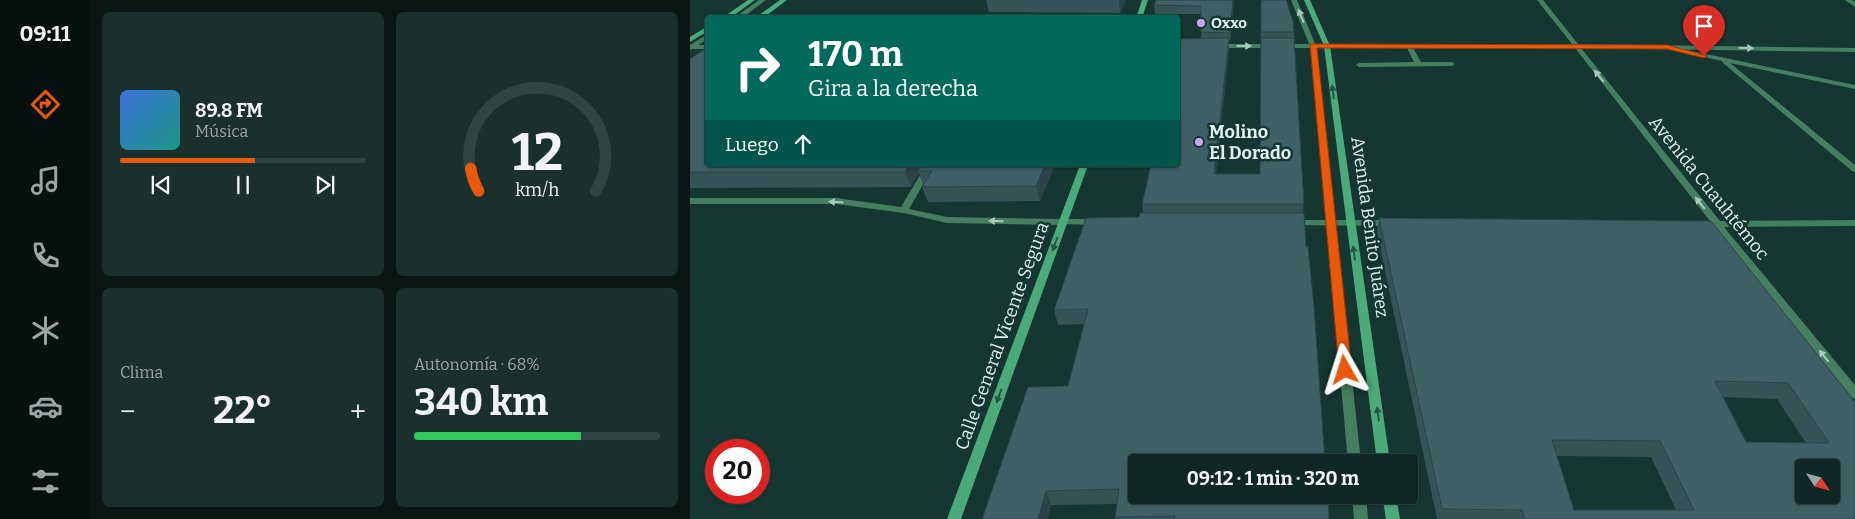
<!DOCTYPE html>
<html lang="es">
<head>
<meta charset="utf-8">
<style>
	:root { --surface:#102825; --page:#19302d; --text:#f1f3f6; --muted:#9ca6a7; --line:#304442; --accent:#ea580c }
	body { margin:0; font-family:Bitter,serif; background:var(--page); color:var(--text); height:100vh; display:flex; flex-direction:column; font-size:19px; white-space:nowrap }
	* { box-sizing:border-box; margin:0 }
	p { font-size:16px; color:var(--muted) }
	.icon { flex:none; width:28px; height:28px; fill:none; stroke:currentColor; stroke-width:2; stroke-linecap:round; stroke-linejoin:round }
	.map { position:relative; flex:1; overflow:hidden }
	.details { display:flex; flex-direction:column; gap:12px; padding:12px; background:#091614; width:600px }
	.details>* { flex:none }
	.hud { position:absolute; left:15px; top:15px; width:475px; height:152px; border-radius:5px; box-shadow:0 1px 4px #0004,0 0 0 1px var(--line); background:#00695c; color:#fff; overflow:hidden }
	.needle { width:32px; rotate:126deg }
	.buttons { position:absolute; left:1105px; top:459px; display:grid; gap:10px }
	.buttons a { display:grid; place-items:center; width:45px; height:45px; border-radius:5px; background:var(--surface); box-shadow:0 1px 4px #0004,0 0 0 1px var(--line); font-size:25px }
	.speed { position:absolute; left:15px; top:439px; display:flex; gap:10px; font-size:25px; font-weight:700; text-align:center }
	.speed>* { display:grid; place-content:center; width:65px; height:65px; border-radius:50%; background:var(--surface); box-shadow:0 1px 4px #0004,0 0 0 1px var(--line); line-height:1 }
	.speed .limit { border:8px solid #d22; background:#fff; color:#111 }
	.pin { position:absolute; display:grid; place-items:center; width:42px; height:42px; color:#fff; margin:-51px -21px; border-radius:50% 50% 50% 0; rotate:-45deg; box-shadow:0 0 5px #0007 }
	.pin .icon { rotate:45deg }
	.me { position:absolute; width:55px; margin:-28px; rotate:354deg; stroke-linejoin:round; filter:drop-shadow(0 0 4px #0008) }
	.turn { display:flex; align-items:center; gap:18px; height:105px; padding:0 20px; font-size:22px }
	.turn .icon { width:65px; height:65px; stroke-width:2.5 }
	.turn b { display:block; font-size:35px; line-height:42px }
	.then { display:flex; align-items:center; height:48px; padding:0 20px; background:#0003; gap:10px; font-size:19px }
	.big { font-size:38px; font-weight:700; line-height:1.1 }
	.details .widget { flex:1; display:flex; flex-direction:column; justify-content:center; gap:8px; min-width:0; padding:0 18px; border-radius:8px; background:var(--page) }
	.details .dial { align-items:center; gap:0 }
	.dial svg { height:130px; overflow:visible; fill:none; stroke:var(--line); stroke-width:7; stroke-linecap:round; text-anchor:middle }
	.dial text { fill:var(--text); stroke:none }
	.song { display:flex; align-items:center; gap:15px }
	.cover { width:60px; height:60px; border-radius:8px; background:linear-gradient(135deg,hsl(220 70% 55%),hsl(170 70% 35%)) }
	.played { height:5px; border-radius:2px; background:linear-gradient(90deg,var(--accent) 55%,var(--line) 55%) }
	.keys { display:flex; justify-content:space-around; direction:ltr }
	.heat { display:flex; justify-content:space-between; align-items:center; font-size:28px; direction:ltr }
	.charge { height:8px; border-radius:4px; background:linear-gradient(90deg,#34c759 68%,var(--line) 0) }
	.details .tiles { flex:1; display:grid; gap:12px; grid-template-columns:repeat(2,1fr) }
	.trip { position:absolute; left:438px; top:454px; width:290px; height:50px; border-radius:5px; background:var(--surface); box-shadow:0 1px 4px #0004,0 0 0 1px var(--line); font-weight:700; line-height:50px; text-align:center }
	main { display:flex; flex:1; min-height:0 }
	.dock { display:flex; flex-direction:column; width:90px; justify-content:space-around; align-items:center; background:#06100f; color:var(--muted) }
	.dock .icon { width:35px; height:35px }
	.dock .current { color:var(--accent) }
	.dock b { font-size:22px; color:var(--text) }
	.map>svg:first-child { display:block }
</style>
</head>
<body>
<main>
<nav class="dock">
<b>09:11</b>
<svg class="icon current" aria-label="directions" viewBox="0 0 24 24"><path d="M12 3l9 9-9 9-9-9zM9 14v-3h6M13 9l2 2-2 2"/></svg>
<svg class="icon" aria-label="music" viewBox="0 0 24 24"><path d="M9 18V5l10-2v13"/><circle cx="6" cy="18" r="3"/><circle cx="16" cy="16" r="3"/></svg>
<svg class="icon" aria-label="phone" viewBox="0 0 24 24"><path d="M5 4h4l2 5-3 2q2 4 5 5l2-3 5 2v4C11 20 4 13 5 4z"/></svg>
<svg class="icon" aria-label="climate" viewBox="0 0 24 24"><path d="M12 3v18M4 7l16 10M4 17L20 7"/></svg>
<svg class="icon" aria-label="car" viewBox="0 0 24 24"><path d="M5 17H2v-5l4-1 3-4h7l3 4 3 1v5h-3M9 17h6M6 11h13"/><circle cx="7" cy="17" r="2"/><circle cx="17" cy="17" r="2"/></svg>
<svg class="icon" aria-label="filters" viewBox="0 0 24 24"><path d="M4 7h16M4 17h16"/><circle cx="9" cy="7" r="2"/><circle cx="15" cy="17" r="2"/></svg>
</nav>
<section class="details">
<div class="tiles">
<div class="widget">
<div class="song"><i class="cover"></i><div><b>89.8 FM</b><p>Música</p></div></div>
<div class="played"></div>
<div class="keys"><svg class="icon" aria-label="previous" viewBox="0 0 24 24"><path d="M18 5L8 12l10 7zM5 5v14"/></svg><svg class="icon" aria-label="pause" viewBox="0 0 24 24"><path d="M8 5v14M16 5v14"/></svg><svg class="icon" aria-label="next" viewBox="0 0 24 24"><path d="M6 5l10 7-10 7zM19 5v14"/></svg></div>
</div>
<div class="widget dial"><svg viewBox="0 0 100 80">
<path d="M14 69A42 42 0 1 1 86 69"/>
<path d="M14 69A42 42 0 0 1 9 55" stroke="#ea580c"/>
<text x="50" y="56" font-size="32" font-weight="700">12</text>
<text x="50" y="72" font-size="11">km/h</text>
</svg></div>
<div class="widget"><p>Clima</p>
<div class="heat"><a>−</a><b class="big">22°</b><a>+</a></div>
</div>
<div class="widget"><p>Autonomía · 68%</p><b class="big">340 km</b><div class="charge"></div></div>
</div>
</section>
<div class="map">
<svg width="1165" height="519" viewBox="0 0 1165 519">
	<rect width="100%" height="100%" fill="#153631"/>
	<g fill="none" stroke-linecap="round" stroke-linejoin="round">
		<!-- lane -->
		<path fill="#457e61" fill-rule="evenodd" d="M69,0H76L52,18H44Z
			M601,0H607L626,46L671,462H658L620,46Z
			M18,34V39L0,50V45Z
			M719,44L722,46L731,62H762L765,64L762,66L669,67L666,65L669,63L724,62L716,46Z
			M236,165H244L219,209L257,217L373,219L378,222L373,225L257,223L214,213L146,204H0V198H146L211,207Z
			M662,495H676L678,519H664Z"/>
		<!-- street -->
		<path fill="#457e61" fill-rule="evenodd" d="M847,0H853L888,44L1165,48V52L891,48L1030,221L1165,220V226L1034,227L1165,385V399L1161,397L1024,227L1008,226L1006,224L1008,222L1020,221L885,48H526L523,46L526,44H882Z
			M1155,0H1162L1165,2V7Z
			M334,14L337,16L336,18H330Z
			M0,45H18V49H0Z
			M997,50L1165,85V89L1040,63L1165,165V172L1162,171L1033,63L1032,61L995,53V51Z
			M373,219H407L412,222L407,225L370,224L368,222Z
			M601,220H702L707,223L702,226L598,225L596,223L598,221Z"/>
		<!-- secondary -->
		<path fill="#4aaa7b" fill-rule="evenodd" d="M58,0H65L40,18H32Z
			M90,0H97L73,18H65Z
			M452,0H458L452,18H446Z
			M614,0H620L640,46L700,462H687L634,46Z
			M18,26V31L0,42V37Z
			M390,165H398L271,519H257Z
			M692,495H706L710,519H696Z"/>
	</g>
	<!-- wall -->
	<path fill="#365357" fill-rule="evenodd" d="M296,0H436L430,13L299,12Z
		M466,0H544L540,41H539V49L526,174H570L571,0L604,32L614,204L613,213L639,519H425V517L427,504L361,505L292,519L378,386L394,324L368,325L364,310L453,213L452,204L511,39V14H465L464,5Z
		M0,59L18,165H365L350,201L238,202L232,187L233,185L229,173L221,187L0,188Z
		M689,218L1165,402V519H747L687,233ZM1033,397L1087,399L1116,443L1056,442ZM867,456L961,457L986,510H884Z"/>
	<!-- shaded-wall -->
	<path fill="#2c4347" d="M429,0H436L430,13Z
		M543,0H544L540,41V33Z
		M539,38V49L525,188L524,174Z
		M219,165H234L228,171L229,173L221,187L215,172Z
		M355,165H365L350,201L346,186Z
		M356,491L361,505L358,519H348Z"/>
	<!-- building -->
	<path fill="#3f6065" stroke="#2c4347" fill-rule="evenodd" d="M466,0H543L540,33L511,32V6L464,5Z
		M571,0H596L603,21L604,32H571Z
		M539,38L524,174H570L571,38H604L614,204H452L461,165H488V39Z
		M18,47V165H219L215,172H0V59Z
		M232,165H355L346,186L232,187L242,171H228Z
		M450,213H614L616,247H618L624,306L635,462H446V495H638L639,519H484L485,516L425,517L429,489L356,491L348,519H292L338,387L378,386L398,309L364,310L396,218L449,217Z
		M689,218L1021,221L1165,402V519H835L832,510L752,509ZM1025,381L1098,383L1139,443L1056,442ZM862,440L970,441L1004,510H884ZM1114,468H1141V495H1114Z"/>
	<!-- one-way arrows -->
	<defs><path id="oneway-solid" d="M-6-.8H1V-3.2L6.5 0L1 3.2V.8H-6Z" transform="scale(1.25)"/></defs>
	<g fill="#aac9bd">
		<use href="#oneway-solid" transform="translate(611 16) rotate(-112)"/>
		<use href="#oneway-solid" transform="translate(554 46)"/>
		<use href="#oneway-solid" transform="translate(1056 48) rotate(1)"/>
		<use href="#oneway-solid" transform="translate(909 76) rotate(-129)"/>
		<use href="#oneway-solid" transform="translate(146 202) rotate(-176)"/>
		<use href="#oneway-solid" transform="translate(1010 203) rotate(-129)"/>
		<use href="#oneway-solid" transform="translate(306 221) rotate(-179)"/>
		<use href="#oneway-solid" transform="translate(1134 356) rotate(-129)"/>
	</g>
	<g fill="#255947">
		<use href="#oneway-solid" transform="translate(643 92) rotate(-97)"/>
		<use href="#oneway-solid" transform="translate(365 244) rotate(110)"/>
		<use href="#oneway-solid" transform="translate(664 253) rotate(-98)"/>
		<use href="#oneway-solid" transform="translate(309 396) rotate(110)"/>
		<use href="#oneway-solid" transform="translate(688 414) rotate(-98)"/>
	</g>
	<!-- route -->
	<path fill="#ea580c" stroke="#983908" d="M620,44L977,45L1018,56L1014,58L977,49L627,48L662,370L660,374L655,375L651,374L649,370Z"/>
	<!-- markers -->
	<g fill="#c6a6f0" stroke="#153631" stroke-width="2">
		<circle cx="511" cy="23" r="5"/>
		<circle cx="509" cy="142" r="5"/>
	</g>
	<g text-anchor="middle" stroke-width="5" stroke-linejoin="round" paint-order="stroke">
		<!-- far-poi labels -->
		<g font-size="15" font-weight="bold" fill="#e0f2ef" stroke="#153631" text-anchor="start">
			<text x="521" y="28">Oxxo</text>
		</g>
		<!-- poi labels -->
		<g font-size="18" font-weight="bold" fill="#e0f2ef" stroke="#153631" text-anchor="start">
			<text x="519" y="138">Molino<tspan x="519" dy="21">El Dorado</tspan></text>
		</g>
		<!-- street labels -->
		<g font-size="18" fill="#e0f2ef" stroke="#153631">
			<text transform="translate(1019 188) rotate(51)" y="6">Avenida Cuauhtémoc</text>
			<text transform="translate(680 227) rotate(82)" y="6">Avenida Benito Juárez</text>
			<text transform="translate(312 336) rotate(-70)" y="6">Calle General Vicente Segura</text>
		</g>
	</g>
</svg>
<div class="buttons">
<a><svg class="needle" viewBox="-14 -14 28 28"><path d="M0-13l5 13h-10z" fill="#e53935"/><path d="M0 13l5-13h-10z" fill="#9ca6a7"/></svg></a>
</div>
<div class="speed"><div class="limit">20</div></div>
<div class="pin" style="left:1014px;top:56px;background:#d93025"><svg class="icon" aria-label="arrive" viewBox="0 0 24 24"><path d="M6 21V4h12l-3 4 3 4H6"/></svg></div>
<svg class="me" style="left:655px;top:370px" viewBox="-20 -20 40 40"><path d="M0-17L14 15 0 8-14 15z" fill="#ea580c" stroke="#fff" stroke-width="4"/></svg>
<div class="trip">09:12 · 1 min · 320 m</div>
<div class="hud">
<div class="turn"><svg class="icon" aria-label="right" viewBox="0 0 24 24"><path d="M7 20v-9h11M14 6l5 5-5 5"/></svg><div><b>170 m</b>Gira a la derecha</div></div>
<div class="then">Luego<svg class="icon" aria-label="ahead" viewBox="0 0 24 24"><path d="M12 20V5M6 11l6-6 6 6"/></svg></div>
</div>
</div>
</main>
</body>
</html>
